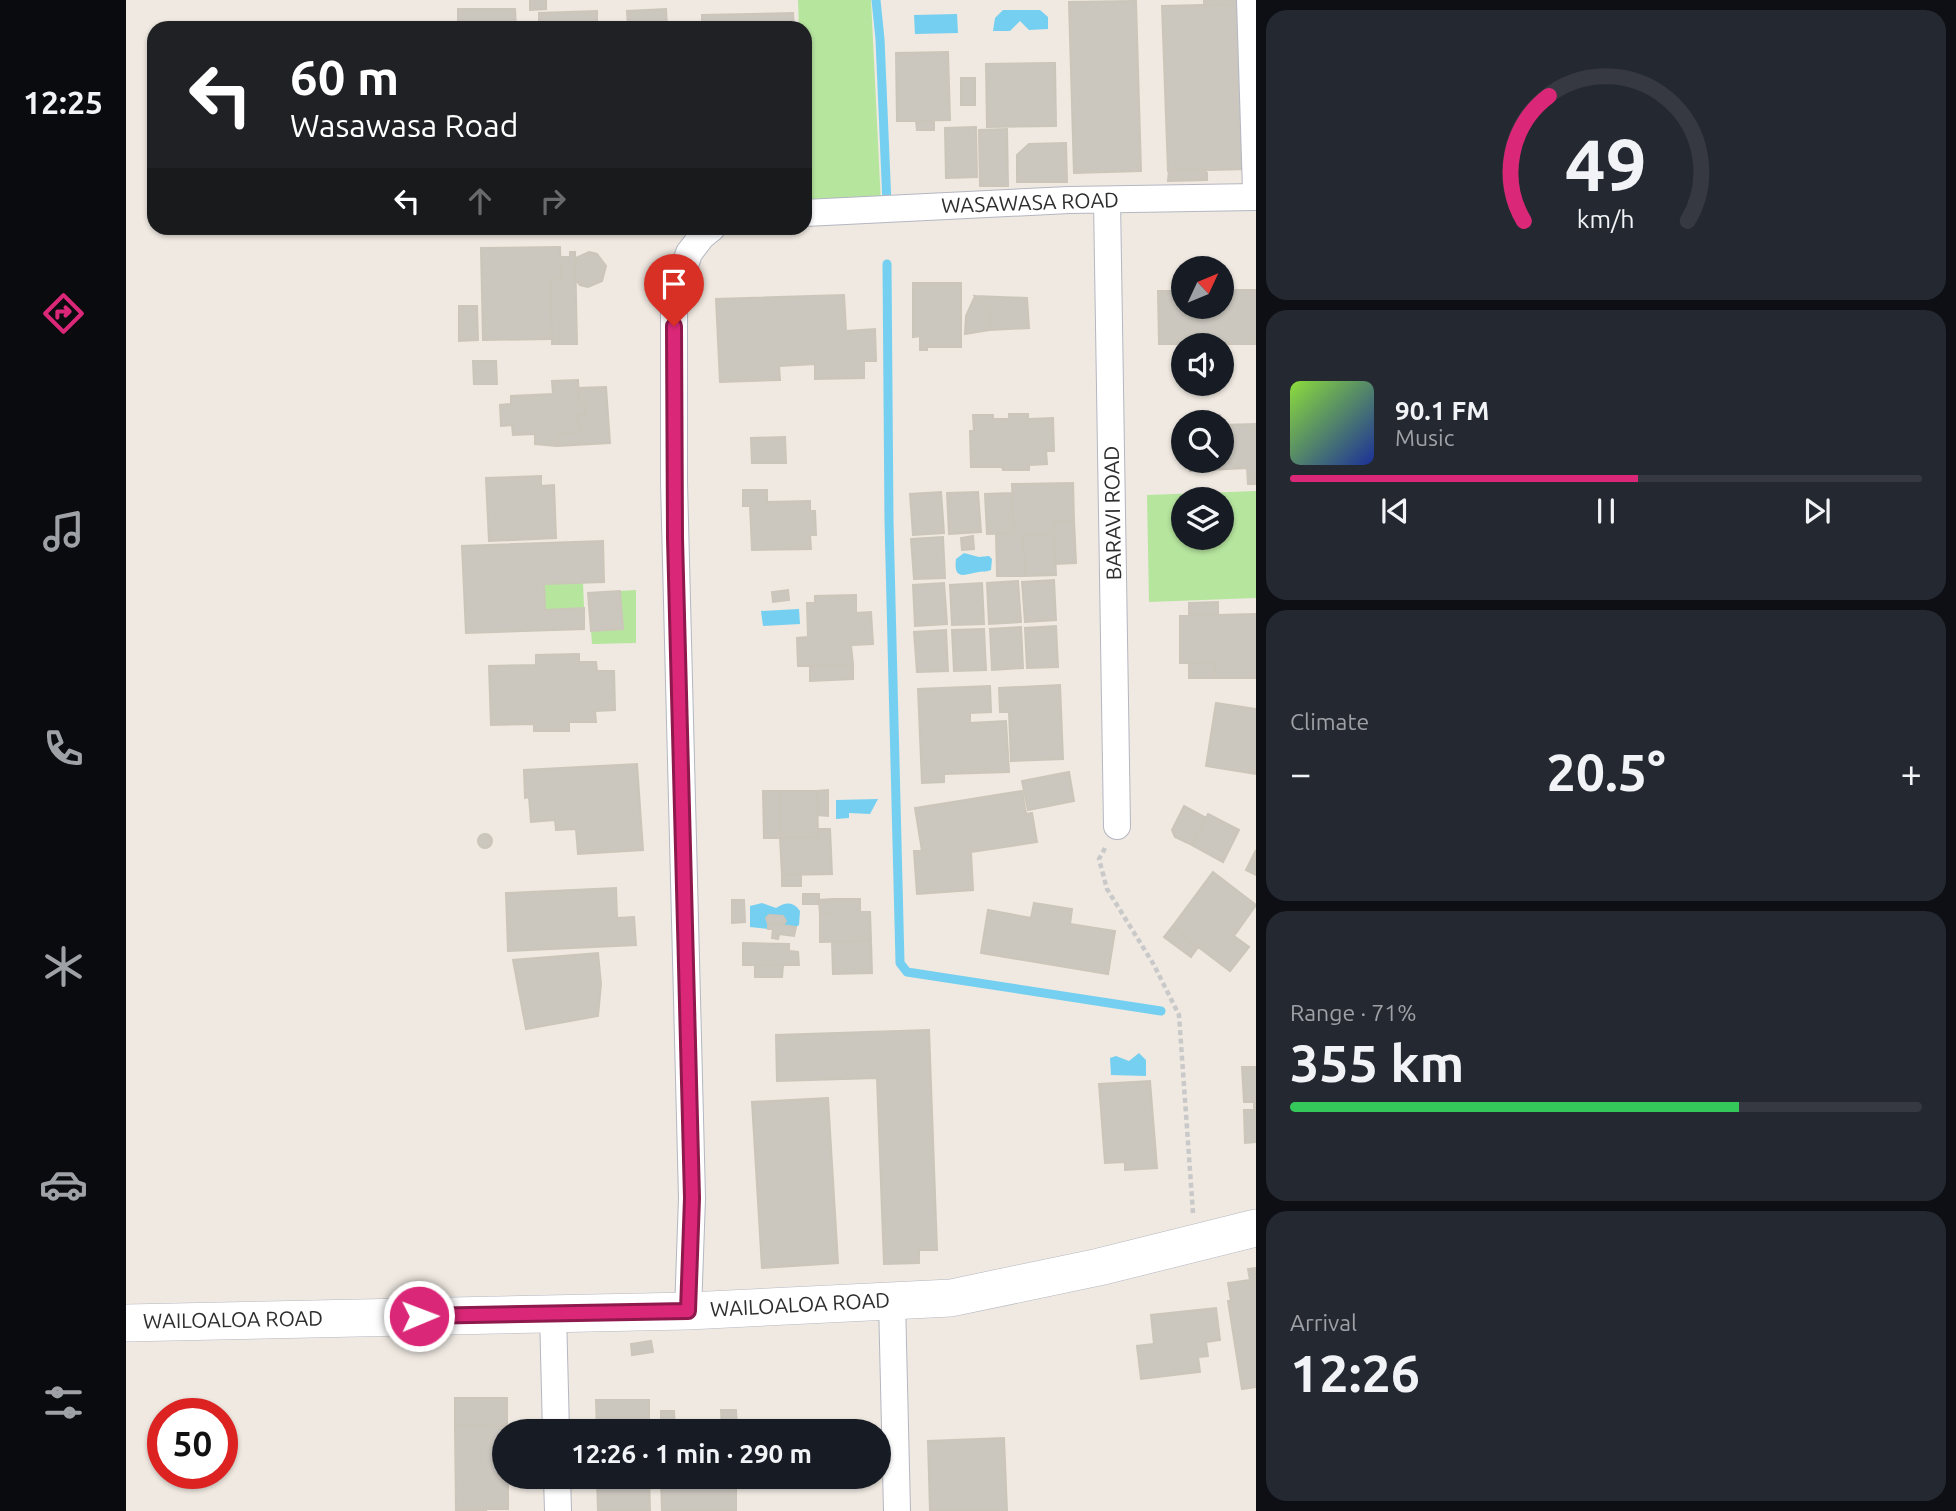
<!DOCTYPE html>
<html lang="en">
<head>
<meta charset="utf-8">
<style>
	:root { --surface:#171b24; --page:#242831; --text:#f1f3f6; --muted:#9ea1a6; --line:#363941; --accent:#db2777 }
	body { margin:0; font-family:Ubuntu,sans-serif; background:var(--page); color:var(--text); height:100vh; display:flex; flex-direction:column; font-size:26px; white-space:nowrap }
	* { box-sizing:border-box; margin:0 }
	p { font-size:23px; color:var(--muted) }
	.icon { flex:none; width:38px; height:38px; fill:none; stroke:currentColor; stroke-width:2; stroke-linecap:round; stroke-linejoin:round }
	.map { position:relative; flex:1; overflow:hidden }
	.drawer { display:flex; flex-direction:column; gap:10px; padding:10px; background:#0d0f14; width:700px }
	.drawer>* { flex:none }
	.top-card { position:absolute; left:21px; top:21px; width:665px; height:214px; border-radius:21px; box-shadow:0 2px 5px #0004; background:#202124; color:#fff; overflow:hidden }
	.needle { width:46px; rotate:46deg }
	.fabs { position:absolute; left:1045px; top:256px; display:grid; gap:14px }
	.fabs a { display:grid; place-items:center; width:63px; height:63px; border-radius:50%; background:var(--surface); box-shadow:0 2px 5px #0004; font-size:35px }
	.speed { position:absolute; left:21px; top:1398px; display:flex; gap:14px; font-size:35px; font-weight:700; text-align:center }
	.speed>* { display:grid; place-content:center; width:91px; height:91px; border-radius:50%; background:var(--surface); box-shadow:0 2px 5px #0004; line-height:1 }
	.speed .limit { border:10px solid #d22; background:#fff; color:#111 }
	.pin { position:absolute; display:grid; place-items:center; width:60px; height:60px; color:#fff; margin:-72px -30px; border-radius:50% 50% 50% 0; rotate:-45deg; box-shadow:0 0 7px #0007 }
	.pin .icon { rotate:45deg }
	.me { position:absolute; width:77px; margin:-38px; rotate:89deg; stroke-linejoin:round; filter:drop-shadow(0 0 5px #0008) }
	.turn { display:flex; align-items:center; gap:24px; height:147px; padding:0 28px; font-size:32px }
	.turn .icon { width:91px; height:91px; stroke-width:2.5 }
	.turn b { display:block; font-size:49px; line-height:60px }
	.lanes { display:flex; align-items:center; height:66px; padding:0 28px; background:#0003; justify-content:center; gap:35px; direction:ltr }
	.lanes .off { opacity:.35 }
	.big { font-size:52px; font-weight:700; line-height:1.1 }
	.drawer .widget { flex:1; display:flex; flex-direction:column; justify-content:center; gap:10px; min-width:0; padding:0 24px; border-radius:21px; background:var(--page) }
	.drawer .dial { align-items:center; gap:0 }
	.dial svg { height:182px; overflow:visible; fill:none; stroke:var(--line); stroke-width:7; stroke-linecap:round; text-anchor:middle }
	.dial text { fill:var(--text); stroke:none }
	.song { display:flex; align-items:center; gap:21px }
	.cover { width:84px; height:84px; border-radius:10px; background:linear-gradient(135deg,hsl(90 70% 55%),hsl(230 70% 35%)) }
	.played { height:7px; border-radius:4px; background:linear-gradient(90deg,var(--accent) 55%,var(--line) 55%) }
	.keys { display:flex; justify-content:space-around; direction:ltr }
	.heat { display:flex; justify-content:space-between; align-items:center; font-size:38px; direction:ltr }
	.charge { height:10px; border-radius:5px; background:linear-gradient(90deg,#34c759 71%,var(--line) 0) }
	.trip { position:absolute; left:366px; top:1419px; width:399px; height:70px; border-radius:35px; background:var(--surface); box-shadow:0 2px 5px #0004; font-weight:700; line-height:70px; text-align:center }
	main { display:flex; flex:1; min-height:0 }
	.tab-bar { display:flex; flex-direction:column; width:126px; justify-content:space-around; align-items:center; background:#090b0e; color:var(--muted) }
	.tab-bar .icon { width:49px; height:49px }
	.tab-bar .current { color:var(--accent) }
	.tab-bar b { font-size:32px; color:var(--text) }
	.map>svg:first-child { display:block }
</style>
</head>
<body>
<main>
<nav class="tab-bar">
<b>12:25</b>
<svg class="icon current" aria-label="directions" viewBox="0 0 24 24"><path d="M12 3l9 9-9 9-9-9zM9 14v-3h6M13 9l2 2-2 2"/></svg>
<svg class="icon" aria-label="music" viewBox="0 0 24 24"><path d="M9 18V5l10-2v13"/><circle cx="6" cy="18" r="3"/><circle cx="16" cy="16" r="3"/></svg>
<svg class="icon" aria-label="phone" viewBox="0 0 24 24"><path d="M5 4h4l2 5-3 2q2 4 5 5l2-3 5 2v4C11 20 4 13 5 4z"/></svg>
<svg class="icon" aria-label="climate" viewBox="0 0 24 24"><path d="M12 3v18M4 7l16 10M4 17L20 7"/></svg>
<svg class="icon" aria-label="car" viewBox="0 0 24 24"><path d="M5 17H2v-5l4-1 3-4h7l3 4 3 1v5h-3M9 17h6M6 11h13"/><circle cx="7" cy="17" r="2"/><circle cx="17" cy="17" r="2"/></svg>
<svg class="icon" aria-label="filters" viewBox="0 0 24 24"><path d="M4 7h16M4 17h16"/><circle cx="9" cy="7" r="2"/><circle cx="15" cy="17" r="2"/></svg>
</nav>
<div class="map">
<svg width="1130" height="1511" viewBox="0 0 1130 1511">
	<rect width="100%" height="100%" fill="#efe9e1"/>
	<!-- green -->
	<path fill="#b6e59e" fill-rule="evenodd" d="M672,0H745L755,204H680L679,28H673Z
		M1130,491V598L1023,602L1021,495ZM1057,499H1096V537H1057Z
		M457,582L458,608L419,610L418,584Z
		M510,590V643L466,644L465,631L496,629L494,591Z"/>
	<!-- water -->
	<path fill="#75cff0" d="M877,10H914L922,17V29L903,30L894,21L884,31H867L869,18Z
		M831,14L832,33L789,34L788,15Z
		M838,553L853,557L863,556L866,559L865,570C861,572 857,571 853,572C841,573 827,583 830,559Z
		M673,609L674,624L637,626L635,611Z
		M752,799L744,814L723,813V818L710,819V800Z
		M636,903L650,908C659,902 667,901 674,911L673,925L670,927L657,925L660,921L657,916L643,915L640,918L642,929L624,927V906Z
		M1013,1053L1020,1060V1076L985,1075L984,1058L990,1056L1003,1061Z"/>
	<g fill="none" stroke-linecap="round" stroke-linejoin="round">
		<!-- stream -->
		<path stroke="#75cff0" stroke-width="9" d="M750,0L754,39L761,204
			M761,264L763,521L774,963L781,972L1035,1011"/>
	</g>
	<!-- building -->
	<path fill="#cbc7bf" stroke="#cbc5ba" stroke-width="2" d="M404,0H420V9L404,10Z
		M1078,0H1116V4L1078,5Z
		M1010,1L1015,171L948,173L943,2Z
		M1116,4L1122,169L1042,171L1036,6Z
		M332,9H389L390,28H332Z
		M540,9L541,28H502L501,11Z
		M471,11V28H413V13Z
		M667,13L668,28H576V15Z
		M822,52L824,120L771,121L770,53Z
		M929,63L930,126L861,127L860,64Z
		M835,78H849V105H835Z
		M790,121H808V130H791Z
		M850,127L851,177L820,178L819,128Z
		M881,129L882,186H854L853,130Z
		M940,143L941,182H891V155L903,144Z
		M1081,169V180L1042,181L1043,170Z
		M434,247L435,278H425L426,339L357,340L355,248Z
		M444,252H449L451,344H426L425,278H435L434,257H444Z
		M463,252L471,254L480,266L476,281L462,287L454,285L450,280V258Z
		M787,283H835V347H801V350H794V336L787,337Z
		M1096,290H1130V344H1033L1032,291H1057V306H1096Z
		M718,295L720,331L749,329L750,361H738V378L689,379V364L653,366L654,380L594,382L590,299Z
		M849,296L863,310L864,330L839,334L840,316Z
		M849,296L901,298L903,328L864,330L863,310Z
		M333,306H351L352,340L333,341Z
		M347,361H370L371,384H348Z
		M452,380L453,404H459V415H452L453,432L431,433V446L409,444V434L387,435L386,425L375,426L374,405L385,404V396L427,394L426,381Z
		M480,387L484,443L431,446V433L453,432L452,415H459V404H453L452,388Z
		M883,414H902V419L927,418L928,451H920L921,464L903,465V470H877L876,467H845L844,431H848L847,415H867V419H883Z
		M1094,415L1095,422H1061V417Z
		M1130,424V484H1122L1121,468L1064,471L1063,460H1096V425Z
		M659,437L660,463H626L625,438Z
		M415,476V486L428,485L430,538L363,541L360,478Z
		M947,483L948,521L928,522V534L897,535L899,576H871L870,534L888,533L886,484Z
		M617,490H641V502L684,501V511H689L690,535H684L685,549L626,550L624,506H617Z
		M815,492L818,533L787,535L784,494Z
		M852,492L855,532L823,534L821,493Z
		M886,493L888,533L861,534L859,494Z
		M948,521L950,563L929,564L928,522Z
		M928,534L930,575L899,576L897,535Z
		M847,536L848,549L836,550L835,538Z
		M817,537L819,578L788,579L785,539Z
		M477,541L478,582L418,584L419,610L458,608V629L340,633L336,546Z
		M928,580L930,620L899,622L896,582Z
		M892,581L895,622L863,624L861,583Z
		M818,583L821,624L789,626L787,585Z
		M856,583L858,624L826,625L824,585Z
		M662,590L663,600L647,602L646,592Z
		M494,591L497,629L465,631L462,593Z
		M730,595V613L745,612L747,644L725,645L727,664L672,666L671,638L682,637L681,603H689V596Z
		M1092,602V615H1063V603Z
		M1130,614V678H1089V662L1054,663V616Z
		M930,626L932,667L901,668L899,628Z
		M895,627L897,668L866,670L864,629Z
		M858,629L860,670L828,671L826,630Z
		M820,630L822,671L791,672L788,632Z
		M453,654V662H470L471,671H488L489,710L469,711L470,722H443V731H408V724L365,725L363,666L410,665V655Z
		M1089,662V678H1063V663Z
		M727,664V679L684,681V666Z
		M934,685L937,759L885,761L883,712H874L873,688Z
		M864,686L865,712L844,713V723L880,721L883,772L818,774V782L796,783L792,689Z
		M1090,703L1130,709V774L1080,766Z
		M511,764L517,850L452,854L450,829L430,830L429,820L405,822L403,797L399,798L398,770Z
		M943,772L948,801L902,810L896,781Z
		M702,790V816L692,815L691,791Z
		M637,791H654V838H638Z
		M654,791H691L692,837L654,838Z
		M896,791L900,814L906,813L911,842L845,852L847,890L791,894L788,851H796L789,808Z
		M1058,806L1080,818L1066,845L1049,837L1046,830Z
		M1082,814L1113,830L1097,862L1066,845Z
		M692,829H704L706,874L656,875L654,838L692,837Z
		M352 841a7 7 0 1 1 14 0a7 7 0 1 1-14 0Z
		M1130,850V875L1120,870Z
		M1087,872L1130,905L1108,936L1123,947L1104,971L1046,927Z
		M675,874V886H656V875Z
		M490,888L491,918L508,917L510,945L382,951L380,893Z
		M677,894H693V904H677Z
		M706,899H734V912H744L745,941L694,942V914H706Z
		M706,899V914H694L693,900Z
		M606,900H618L619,922L606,923Z
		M908,903L946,909L944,924L989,931L982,974L855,953L862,910L905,918Z
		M643,915L657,916L660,921L657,925L642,923L640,918Z
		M642,923L670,927L668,936L653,934L652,939L646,938L647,929H642Z
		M1046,927L1072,947L1065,957L1038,937Z
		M706,941H745L746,973L707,974Z
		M617,943L663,944V951L672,952L673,965H617Z
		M472,953L475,984L472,1016L400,1029L387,960Z
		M629,965H657L656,977H629Z
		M803,1030L811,1250H793V1263L758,1264L751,1078L651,1081L650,1035Z
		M1116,1067H1130V1142L1119,1143L1118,1110H1128V1102H1118Z
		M1024,1081L1031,1168L999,1170V1162L979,1163L973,1084Z
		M702,1098L712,1263L636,1268L626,1102Z
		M1130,1268V1387L1116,1389L1102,1301H1105L1102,1283L1124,1280L1122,1269Z
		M1090,1308L1094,1340L1080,1342L1082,1356L1072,1357L1074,1372L1015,1379L1011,1346L1028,1344L1025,1315Z
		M525,1341L527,1352L506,1355L505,1344Z
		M329,1398H381V1426H329Z
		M470,1400H523V1432H471Z
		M595,1410H610L611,1432H596Z
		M535,1411H548L549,1432H535Z
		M329,1426H381V1432H378V1477H382V1509H330Z
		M587,1427V1432H553V1428Z
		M878,1438L881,1511H804L802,1441Z
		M471,1477H523L524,1511H472Z
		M535,1477H610V1511H536Z
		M330,1509H360V1511H330Z"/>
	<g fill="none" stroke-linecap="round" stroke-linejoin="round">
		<defs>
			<path id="minor" d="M1124,0L1130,190
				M981,200L991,826
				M679,213L943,200L1130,197
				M766,1301L771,1511
				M562,1311L566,1198L548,482V300L563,253L576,236L586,228
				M427,1313L430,1432
				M431,1477L432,1511"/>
			<path id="secondary" d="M0,1323L562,1311L825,1298L973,1267L1130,1228"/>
		</defs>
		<!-- minor casing -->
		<use href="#minor" stroke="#b4b7c1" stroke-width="28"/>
		<!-- secondary casing -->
		<use href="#secondary" stroke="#b4b7c1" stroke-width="38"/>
		<!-- path -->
		<path stroke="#c9c9c9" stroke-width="4.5" stroke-dasharray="5 3.5" stroke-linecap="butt" d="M979,848L973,859L981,889L1028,965L1053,1015L1067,1213"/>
		<!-- minor -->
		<use href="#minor" stroke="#fff" stroke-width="26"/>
		<!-- secondary -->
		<use href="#secondary" stroke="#fff" stroke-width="37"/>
	</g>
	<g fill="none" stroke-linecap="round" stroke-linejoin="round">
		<defs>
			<path id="route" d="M293,1316L562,1311L566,1198L549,538L548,326"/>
		</defs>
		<!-- route casing -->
		<use href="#route" stroke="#8e194d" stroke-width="18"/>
		<!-- route -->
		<use href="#route" stroke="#db2777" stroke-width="12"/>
	</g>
	<g text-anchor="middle" stroke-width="5" stroke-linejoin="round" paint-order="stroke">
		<!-- street labels -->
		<g font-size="21" fill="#2e2e2e" stroke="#fff">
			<text transform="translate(904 203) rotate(-2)" y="7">WASAWASA ROAD</text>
			<text transform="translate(987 513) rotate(-91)" y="7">BARAVI ROAD</text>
			<text transform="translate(674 1305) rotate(-3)" y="7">WAILOALOA ROAD</text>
			<text transform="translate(107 1320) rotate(-1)" y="7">WAILOALOA ROAD</text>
		</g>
	</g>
</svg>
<div class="fabs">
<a><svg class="needle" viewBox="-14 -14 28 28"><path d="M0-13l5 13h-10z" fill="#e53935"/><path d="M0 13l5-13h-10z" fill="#9ea1a6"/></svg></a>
<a><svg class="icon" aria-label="sound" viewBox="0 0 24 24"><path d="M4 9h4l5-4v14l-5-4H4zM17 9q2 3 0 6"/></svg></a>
<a><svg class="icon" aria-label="search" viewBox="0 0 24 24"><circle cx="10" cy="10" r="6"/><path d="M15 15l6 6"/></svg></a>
<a><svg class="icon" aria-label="layers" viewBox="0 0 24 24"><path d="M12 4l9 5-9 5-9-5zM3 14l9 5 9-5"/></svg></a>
</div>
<div class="speed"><div class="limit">50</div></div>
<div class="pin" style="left:548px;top:326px;background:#d93025"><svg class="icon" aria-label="arrive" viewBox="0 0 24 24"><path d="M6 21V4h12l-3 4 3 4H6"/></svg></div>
<svg class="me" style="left:293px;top:1316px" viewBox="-20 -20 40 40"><circle r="17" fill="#db2777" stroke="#fff" stroke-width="3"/><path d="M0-11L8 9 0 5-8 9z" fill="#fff"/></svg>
<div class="trip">12:26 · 1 min · 290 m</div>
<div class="top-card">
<div class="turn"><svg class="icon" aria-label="left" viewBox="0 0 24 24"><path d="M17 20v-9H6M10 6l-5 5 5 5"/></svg><div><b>60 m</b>Wasawasa Road</div></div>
<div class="lanes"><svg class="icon" aria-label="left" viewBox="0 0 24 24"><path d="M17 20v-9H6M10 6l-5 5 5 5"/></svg><svg class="icon off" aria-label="ahead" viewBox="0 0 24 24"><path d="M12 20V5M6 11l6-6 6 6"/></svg><svg class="icon off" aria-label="right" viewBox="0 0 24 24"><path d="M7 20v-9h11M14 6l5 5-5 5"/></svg></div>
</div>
</div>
<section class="drawer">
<div class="widget dial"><svg viewBox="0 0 100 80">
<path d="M14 69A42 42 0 1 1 86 69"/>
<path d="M14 69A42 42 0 0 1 25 14" stroke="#db2777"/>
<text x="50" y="56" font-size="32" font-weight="700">49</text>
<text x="50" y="72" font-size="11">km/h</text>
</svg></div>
<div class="widget">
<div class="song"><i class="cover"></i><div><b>90.1 FM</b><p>Music</p></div></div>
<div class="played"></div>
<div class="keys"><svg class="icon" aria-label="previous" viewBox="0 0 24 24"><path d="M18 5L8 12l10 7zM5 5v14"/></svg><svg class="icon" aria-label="pause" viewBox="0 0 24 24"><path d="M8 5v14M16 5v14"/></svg><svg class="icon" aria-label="next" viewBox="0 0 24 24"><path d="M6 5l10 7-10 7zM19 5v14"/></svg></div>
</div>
<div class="widget"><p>Climate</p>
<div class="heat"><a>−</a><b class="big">20.5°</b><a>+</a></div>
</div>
<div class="widget"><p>Range · 71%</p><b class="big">355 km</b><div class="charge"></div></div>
<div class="widget"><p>Arrival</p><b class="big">12:26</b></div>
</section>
</main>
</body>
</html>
